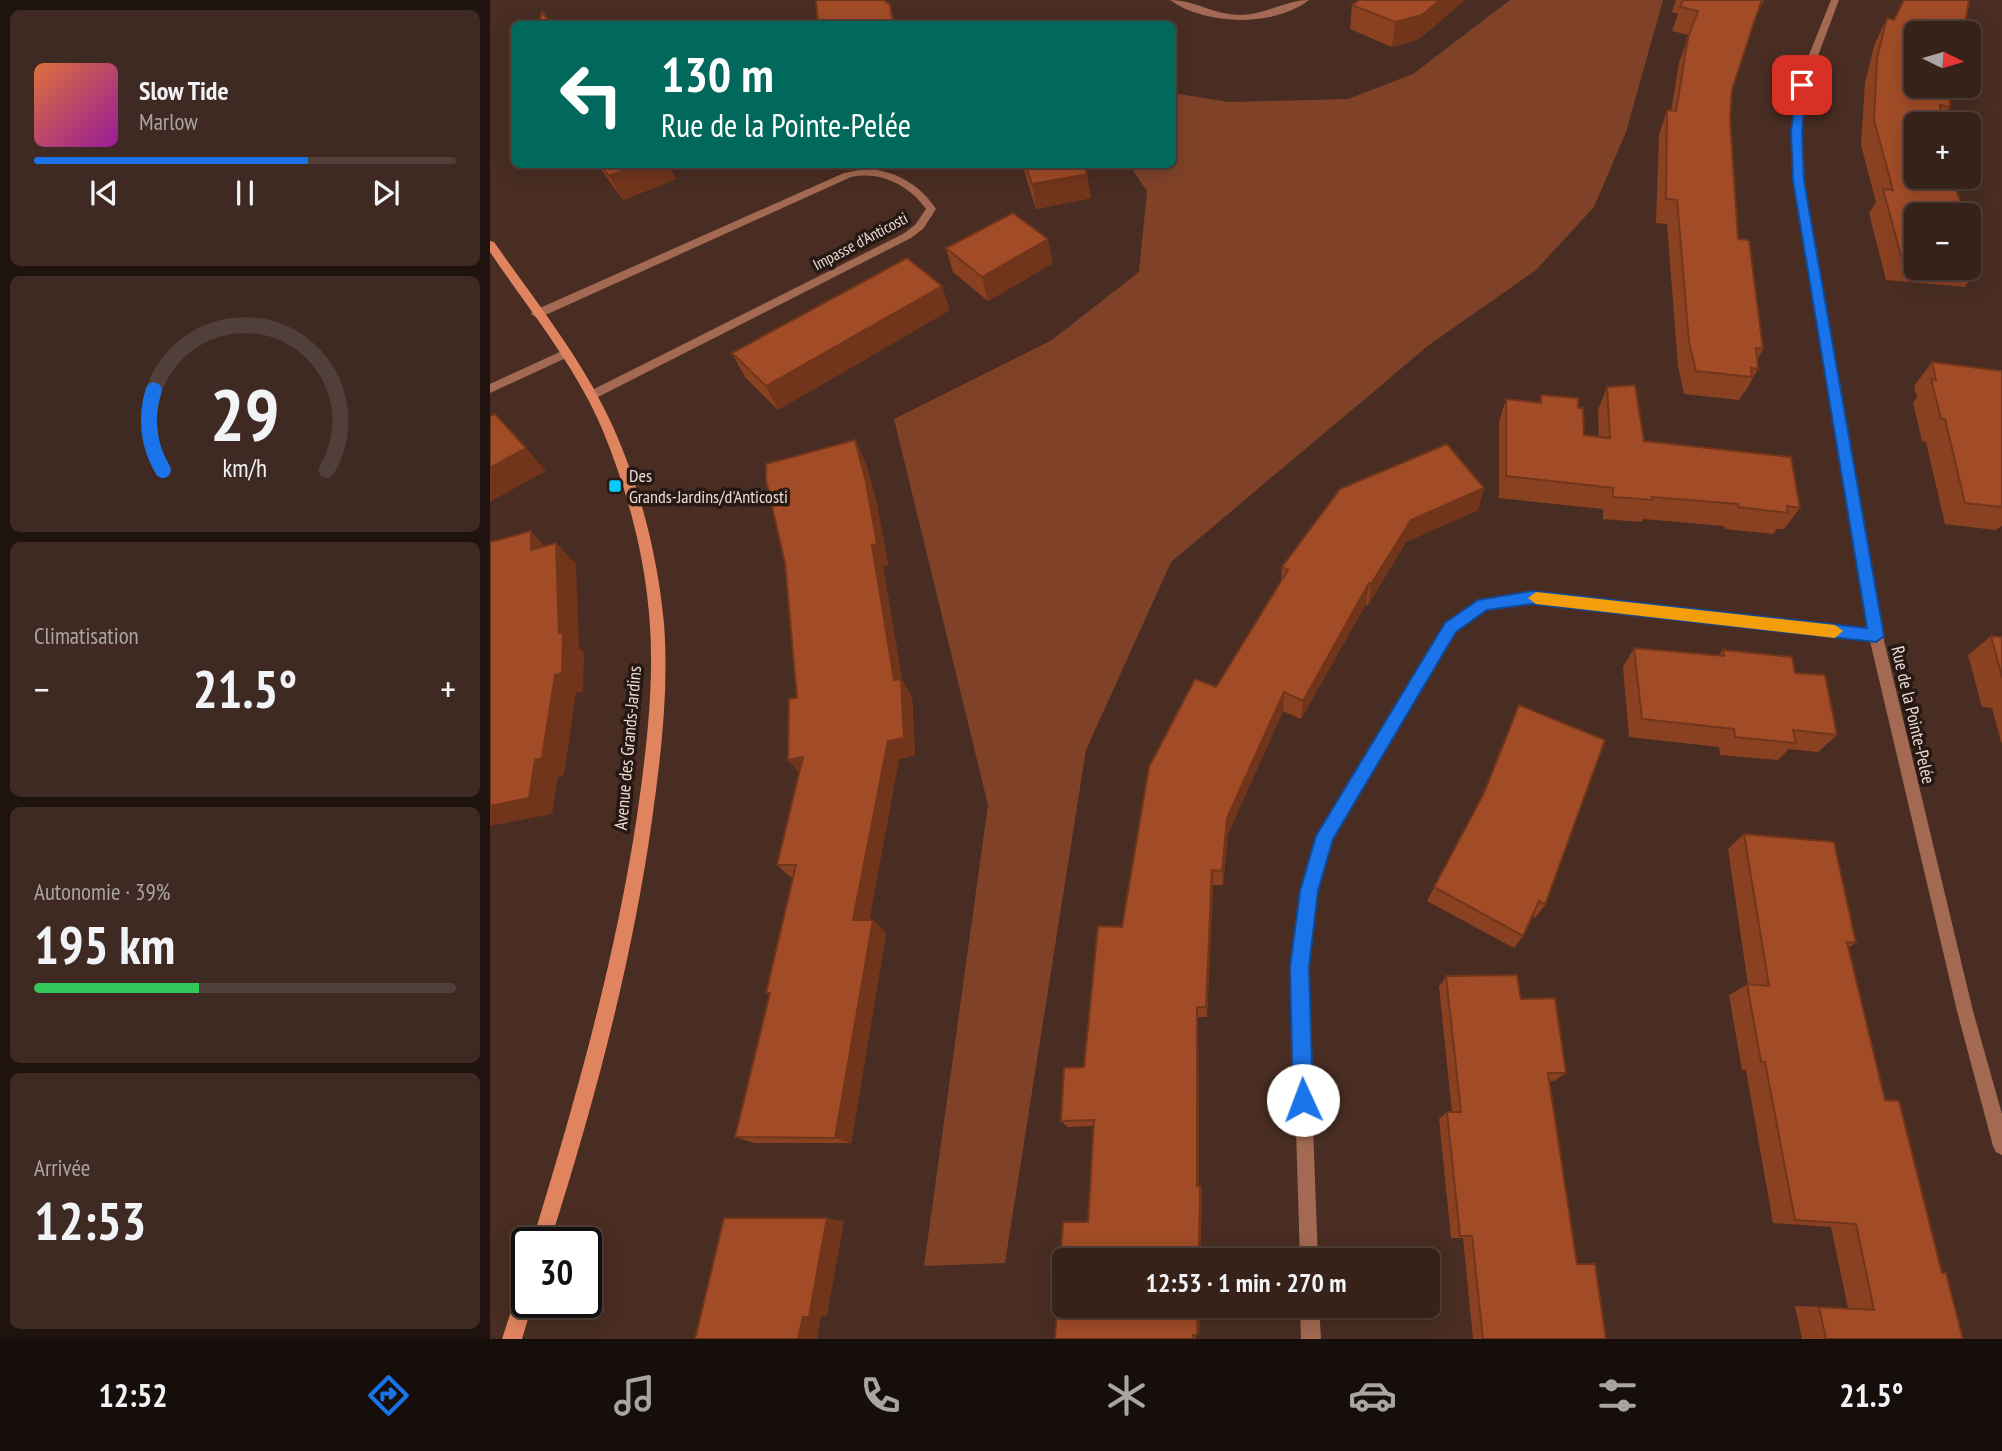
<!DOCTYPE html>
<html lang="fr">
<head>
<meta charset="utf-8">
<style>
	:root { --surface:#37221a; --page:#3e2a23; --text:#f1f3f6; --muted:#aaa4a2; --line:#513f39; --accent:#1a73e8 }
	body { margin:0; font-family:"PT Sans Narrow",sans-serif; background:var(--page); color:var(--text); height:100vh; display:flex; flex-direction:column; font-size:26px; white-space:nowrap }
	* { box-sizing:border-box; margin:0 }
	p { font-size:23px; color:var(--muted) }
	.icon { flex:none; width:38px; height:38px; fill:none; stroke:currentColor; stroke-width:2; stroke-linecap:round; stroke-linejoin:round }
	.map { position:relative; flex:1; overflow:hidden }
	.panel { display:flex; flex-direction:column; gap:10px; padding:10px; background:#1e130e; width:490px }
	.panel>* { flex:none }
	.banner { position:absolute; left:21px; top:21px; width:665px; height:147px; border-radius:10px; box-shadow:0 4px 18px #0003,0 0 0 2px var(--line); background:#00695c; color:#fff; overflow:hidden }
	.needle { width:46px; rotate:95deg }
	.fabs { position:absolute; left:1414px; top:21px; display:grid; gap:14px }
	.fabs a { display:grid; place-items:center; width:77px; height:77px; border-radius:10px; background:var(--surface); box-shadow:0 4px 18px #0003,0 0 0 2px var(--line); font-size:35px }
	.speed { position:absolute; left:21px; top:1227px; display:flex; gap:14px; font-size:35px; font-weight:700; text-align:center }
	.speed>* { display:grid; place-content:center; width:91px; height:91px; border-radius:50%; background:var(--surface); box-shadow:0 4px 18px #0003,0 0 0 2px var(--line); line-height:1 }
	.speed .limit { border:4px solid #111; border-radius:10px; background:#fff; color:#111 }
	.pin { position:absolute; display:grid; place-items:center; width:60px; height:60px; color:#fff; margin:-30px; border-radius:14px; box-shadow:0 4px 10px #0006 }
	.me { position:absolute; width:77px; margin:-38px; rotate:358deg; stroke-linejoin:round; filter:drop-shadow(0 0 5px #0008) }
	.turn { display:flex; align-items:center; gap:24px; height:147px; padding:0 35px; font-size:32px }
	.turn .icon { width:91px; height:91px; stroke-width:2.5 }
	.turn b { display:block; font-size:49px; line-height:60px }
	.big { font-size:52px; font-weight:800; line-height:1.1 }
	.panel .tile { flex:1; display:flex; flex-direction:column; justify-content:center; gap:10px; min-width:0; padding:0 24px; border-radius:10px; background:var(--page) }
	.panel .dial { align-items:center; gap:0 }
	.dial svg { height:182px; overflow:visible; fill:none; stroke:var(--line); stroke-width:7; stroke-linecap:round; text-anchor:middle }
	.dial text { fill:var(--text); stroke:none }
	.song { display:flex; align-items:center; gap:21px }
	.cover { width:84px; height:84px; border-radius:10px; background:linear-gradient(135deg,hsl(20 70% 55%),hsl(300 70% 35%)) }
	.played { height:7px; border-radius:4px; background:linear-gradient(90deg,var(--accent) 65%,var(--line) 65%) }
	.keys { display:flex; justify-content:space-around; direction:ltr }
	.heat { display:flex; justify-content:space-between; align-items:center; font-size:38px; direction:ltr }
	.charge { height:10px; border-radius:5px; background:linear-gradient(90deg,#34c759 39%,var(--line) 0) }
	.trip { position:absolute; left:562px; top:1248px; width:388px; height:70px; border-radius:10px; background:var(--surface); box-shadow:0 4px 18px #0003,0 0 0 2px var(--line); font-weight:800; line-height:70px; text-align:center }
	.tabs { display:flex; height:112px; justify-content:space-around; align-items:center; background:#160e0a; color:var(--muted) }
	.tabs .icon { width:49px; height:49px }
	.tabs .current { color:var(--accent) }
	.tabs b { font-size:32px; color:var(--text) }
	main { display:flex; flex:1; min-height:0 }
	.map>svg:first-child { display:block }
</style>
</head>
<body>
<main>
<section class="panel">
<div class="tile">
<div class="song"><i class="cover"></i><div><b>Slow Tide</b><p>Marlow</p></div></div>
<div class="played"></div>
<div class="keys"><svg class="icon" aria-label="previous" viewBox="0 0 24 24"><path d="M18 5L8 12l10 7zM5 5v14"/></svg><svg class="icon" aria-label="pause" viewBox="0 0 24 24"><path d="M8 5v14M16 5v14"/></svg><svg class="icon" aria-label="next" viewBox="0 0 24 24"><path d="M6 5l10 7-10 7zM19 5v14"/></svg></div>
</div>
<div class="tile dial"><svg viewBox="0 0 100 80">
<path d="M14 69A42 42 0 1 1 86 69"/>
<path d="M14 69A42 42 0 0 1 10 34" stroke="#1a73e8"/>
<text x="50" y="56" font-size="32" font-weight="700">29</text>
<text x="50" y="72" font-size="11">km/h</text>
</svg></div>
<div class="tile"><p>Climatisation</p>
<div class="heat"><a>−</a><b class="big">21.5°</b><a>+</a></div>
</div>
<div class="tile"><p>Autonomie · 39%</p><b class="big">195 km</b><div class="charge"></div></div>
<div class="tile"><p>Arrivée</p><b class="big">12:53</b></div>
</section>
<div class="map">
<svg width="1512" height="1339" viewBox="0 0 1512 1339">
	<rect width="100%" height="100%" fill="#492d22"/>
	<!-- green -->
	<path fill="#7f4229" d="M1020,0H1173L1136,132L1104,207L1046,270L939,345L681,562L596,750L515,1263L434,1266L498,805L404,419L562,340L649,272L657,191L639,165L682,164L683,93L739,102L858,99L923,74Z"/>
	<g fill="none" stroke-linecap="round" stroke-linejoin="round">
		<!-- street -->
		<path fill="#a36952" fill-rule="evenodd" d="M680,0C704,0 725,15 750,15C775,15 796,0 819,0C784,27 716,26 680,0Z
			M1341,0H1349L1317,85L1311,131L1314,181L1393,636L1483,1011L1512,1114V1155L1506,1152L1503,1146L1467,1011L1380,641L1042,603L996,609L966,632L842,839L827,891L817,967L828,1260H810L801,967L811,891L830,831L956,624L988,600L1042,591L1378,629L1304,181L1301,131L1307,85Z
			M375,169C403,169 431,185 446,209L433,229L421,238L106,398L102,399L96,395L98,392L413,234L425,225L436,209C419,185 390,171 361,177L51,317L47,318L41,314L43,311L354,173Z
			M74,350L78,351V357L0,393V384Z
			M810,1306H829L831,1339H811Z"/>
		<!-- secondary -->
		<path fill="#e0845f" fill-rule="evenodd" d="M0,241L4,242C46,302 94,361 124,429C151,490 168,558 174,624C179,689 171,755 162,820C142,963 104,1104 60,1242H42C85,1102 125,961 147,816C156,753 164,689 160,626C156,559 138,492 113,431C86,366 39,310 0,252Z
			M37,1282V1302H43L32,1339H12L30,1284Z"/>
	</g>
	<!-- wall -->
	<path fill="#8a4122" d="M869,0H975L929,39L902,47L860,29L862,5Z
		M1186,0H1274L1269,10L1264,22L1242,90L1240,118L1248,239L1273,349L1267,360L1268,369L1255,392H1254L1249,400L1194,394L1188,366L1177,224L1166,223L1169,135L1177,110L1181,111L1189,63L1199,35L1182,31L1188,14L1182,12Z
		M1413,0H1477L1460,98V107L1451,123L1426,215V268H1479V225L1492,263L1475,287L1396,280L1379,213L1386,202L1371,145L1375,82L1385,43L1397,18L1404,20Z
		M107,164H178L186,179L133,200Z
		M532,164H594L601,198L546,209Z
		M456,248L563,263L498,301L463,272Z
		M460,310L288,410L255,377L242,353Z
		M1442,362L1512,371V526L1505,530L1455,524L1436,442L1432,441L1423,403L1427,398L1424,386Z
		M1117,387L1154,441L1310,508L1294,529H1287L1283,534L1235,529L1234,526L1153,519L1152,522L1113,519V509L1009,498V422L1016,399L1049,402L1051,395L1088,408L1094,435L1109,437L1108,410Z
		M957,444L994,488L988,510L916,542L878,605L876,604L811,719L793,711L738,834L733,885H723L717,1017H708L709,1186H710L712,1190L710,1260H574V1306H710L709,1333L705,1335V1339H565L573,1222H598L604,1126L578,1127L571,1121L574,1068L594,1067L608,926L632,927L659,767L705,679L726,687L791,581L792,567L850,489Z
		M376,463L387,504L398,565L393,566L412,680L422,697L425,755L409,759L379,920H383L396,933L361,1143H265L245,1137L279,995L276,993L303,879L287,865L309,772L298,760L307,698Z
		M1501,636L1512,637V745L1502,708L1492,707L1478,655Z
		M1144,648L1228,656L1233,650L1305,673L1347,735L1328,752L1299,749L1288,760L1230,755L1229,747L1139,737L1133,667Z
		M1029,705L1055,905L1045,918L1042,916L1033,936L1024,948L937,901L989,803Z
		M1254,834L1366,943L1358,947L1395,1100L1473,1339H1312L1305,1306L1358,1308L1341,1227L1283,1223L1256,1070H1252L1239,995L1258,984L1238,849Z
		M956,976L1031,999L1076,1073L1064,1081H1059L1087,1264L1116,1339H983L973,1238H961L949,1119L957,1112H962L949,987Z"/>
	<!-- shaded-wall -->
	<path fill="#71351b" d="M950,0H975L929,39L902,47L905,22Z
		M400,5L406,24H403Z
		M148,164H178L186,179L133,200L119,176Z
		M597,174L601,198L546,209L542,184Z
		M558,239L563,263L498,301L492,277Z
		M452,286L460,310L288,410L276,386Z
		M365,440L376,463L387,504L398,565L393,566L412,680L422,697L425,755L409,759L377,932L363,920L404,680Z
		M36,448L56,471L0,502V468Z
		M994,488L988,510L916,542L878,605L881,584L921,520Z
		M41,531L61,553L41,550Z
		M66,543L86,564L89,648L94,652L93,692L86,693L74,775L68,777L62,814L0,826V806L45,760L69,633Z
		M879,583L876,604L811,719L813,701Z
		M794,692L793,711L738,834L733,885L732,871L737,818Z
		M313,757V777L298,760Z
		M722,870L723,885L717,1017L716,1007Z
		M383,920L396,933L361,1143L345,1138Z
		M707,1007L708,1017L709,1190L707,1186Z
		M710,1186L712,1190L710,1260H709Z
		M337,1218L354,1221L337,1316L331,1317L327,1339H308L313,1317Z
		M708,1306H710L709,1333L707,1335Z"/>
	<!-- building -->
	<path fill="#a14c27" stroke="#71351b" stroke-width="2" d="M326,0H394L400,5L403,24H328Z
		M869,0H950L932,15L905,22L862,5Z
		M1193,0H1272L1264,22L1242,90L1240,118L1248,239L1259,240L1273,349L1266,348L1268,369L1261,368L1262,377L1206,371L1199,342L1187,200L1176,199L1177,110L1186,111L1198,38L1208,11L1190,7Z
		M1414,0H1477L1479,2L1473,33H1426V86H1462L1460,98V107L1450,105L1451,124H1426V177H1455V183H1464L1475,215H1426V257L1411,256L1393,189L1403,190L1384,120L1387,58L1397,18L1404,20Z
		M52,12L62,24H48Z
		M110,164H148L119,176Z
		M535,164H594L597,174L542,184Z
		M523,213L558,239L492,277L456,248Z
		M1479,225L1492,263L1479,262Z
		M417,258L452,286L276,386L242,353Z
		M1442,362L1512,371V507L1475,503L1455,419H1451L1441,379L1446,380Z
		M1145,385L1154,441L1301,457L1310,508L1297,506L1298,513L1248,507V504L1162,497L1163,500L1123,497V488L1016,476V399L1051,403V395L1088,398V408H1093L1094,435L1120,438L1117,387Z
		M5,414L36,448L0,468V416Z
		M365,440L376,482L387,544L382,545L404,680L411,679L414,738L398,741L363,920H383L345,1138L245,1137L280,993H276L306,865H287L313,757L298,760L299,699L307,698L295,563L276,480V464Z
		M957,444L994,488L921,520L881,584L879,583L813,701L794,692L737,818L732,871L722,870L716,1007H707V1186H710L709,1260H574V1306H708L707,1335H703V1339H565L573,1222H598L604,1120L571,1121L574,1068L594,1067L608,926L632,927L659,767L705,679L726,687L798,570L792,567L850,489Z
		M41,531V550L66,543L69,633L73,632L72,673L65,675L52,758L45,760L39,798L0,806V542Z
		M1501,636L1512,637V677Z
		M1144,648L1234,656L1233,650L1302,657L1305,673L1335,675L1347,735L1303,730L1306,743L1245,737L1244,729L1152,719Z
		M1029,705L1115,740L1055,905L1049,901L1033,936L944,887L994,793Z
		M1254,834L1344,842L1366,943L1357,942L1395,1100L1409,1101L1452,1273H1456L1473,1339H1336L1329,1307L1384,1310L1366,1224L1305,1220L1275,1062H1271L1257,984L1279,986Z
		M1027,975L1031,999L1065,998L1076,1073H1058L1087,1264H1105L1116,1339H993L982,1236H970L957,1112H971L956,976Z
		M234,1218H337L319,1317H313L308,1339H205Z"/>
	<!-- route -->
	<path fill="#1a73e8" stroke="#114b97" stroke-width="2" d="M1308,83L1317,85L1312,131L1314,181L1394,636L1386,642L1042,604L997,610L966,632L843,839L828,891L819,967L823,1100L820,1107L813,1110L806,1107L803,1100L800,967L810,891L826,836L955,623L988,600L1042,591L1377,628L1303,181L1301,131Z"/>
	<!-- slow -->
	<path fill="#f59e0b" d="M1046,592L1345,625L1353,631L1345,638L1046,604L1038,598Z"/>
	<!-- markers -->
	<rect fill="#07cbf9" stroke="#261914" stroke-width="2.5" x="118" y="479" width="14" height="14" rx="3.5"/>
	<g text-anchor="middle" stroke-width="7" stroke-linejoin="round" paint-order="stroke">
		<!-- far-street labels -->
		<g font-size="16" fill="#eddbd4" stroke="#261914">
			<text transform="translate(370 241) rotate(-28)" y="6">Impasse d'Anticosti</text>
		</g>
		<!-- poi labels -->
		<g font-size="18" fill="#eddbd4" stroke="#261914" text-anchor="start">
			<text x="139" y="482">Des<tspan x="139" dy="21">Grands-Jardins/d'Anticosti</tspan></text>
		</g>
		<!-- street labels -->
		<g font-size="18" fill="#eddbd4" stroke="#261914">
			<text transform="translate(1423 715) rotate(77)" y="6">Rue de la Pointe-Pelée</text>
			<text transform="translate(138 748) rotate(-85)" y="6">Avenue des Grands-Jardins</text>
		</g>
	</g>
</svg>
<div class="fabs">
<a><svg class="needle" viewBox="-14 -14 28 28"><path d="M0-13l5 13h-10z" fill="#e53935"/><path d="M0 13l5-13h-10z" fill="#aaa4a2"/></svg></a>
<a>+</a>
<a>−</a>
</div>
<div class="speed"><div class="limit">30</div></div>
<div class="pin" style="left:1312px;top:85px;background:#d93025"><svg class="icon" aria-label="arrive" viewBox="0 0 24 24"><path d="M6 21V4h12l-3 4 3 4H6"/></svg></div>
<svg class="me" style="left:813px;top:1100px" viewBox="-20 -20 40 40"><circle r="19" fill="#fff"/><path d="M0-13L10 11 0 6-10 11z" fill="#1a73e8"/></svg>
<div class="trip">12:53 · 1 min · 270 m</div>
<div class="banner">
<div class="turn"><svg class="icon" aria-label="left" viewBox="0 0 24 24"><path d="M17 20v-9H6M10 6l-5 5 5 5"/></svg><div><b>130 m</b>Rue de la Pointe-Pelée</div></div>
</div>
</div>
</main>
<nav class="tabs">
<b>12:52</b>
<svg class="icon current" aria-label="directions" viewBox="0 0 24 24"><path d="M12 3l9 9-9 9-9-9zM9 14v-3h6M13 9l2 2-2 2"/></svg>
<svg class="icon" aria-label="music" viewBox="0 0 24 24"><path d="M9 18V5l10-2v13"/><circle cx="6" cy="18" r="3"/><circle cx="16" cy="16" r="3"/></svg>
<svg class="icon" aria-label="phone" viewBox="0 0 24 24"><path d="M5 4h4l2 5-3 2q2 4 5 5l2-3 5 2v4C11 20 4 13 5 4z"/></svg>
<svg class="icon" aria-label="climate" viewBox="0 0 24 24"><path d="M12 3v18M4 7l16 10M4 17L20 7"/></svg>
<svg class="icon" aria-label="car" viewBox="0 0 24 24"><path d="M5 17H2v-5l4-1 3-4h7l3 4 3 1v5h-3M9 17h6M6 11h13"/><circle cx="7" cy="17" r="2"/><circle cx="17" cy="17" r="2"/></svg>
<svg class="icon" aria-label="filters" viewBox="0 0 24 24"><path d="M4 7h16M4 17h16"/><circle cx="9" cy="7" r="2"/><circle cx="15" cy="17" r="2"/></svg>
<b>21.5°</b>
</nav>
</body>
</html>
